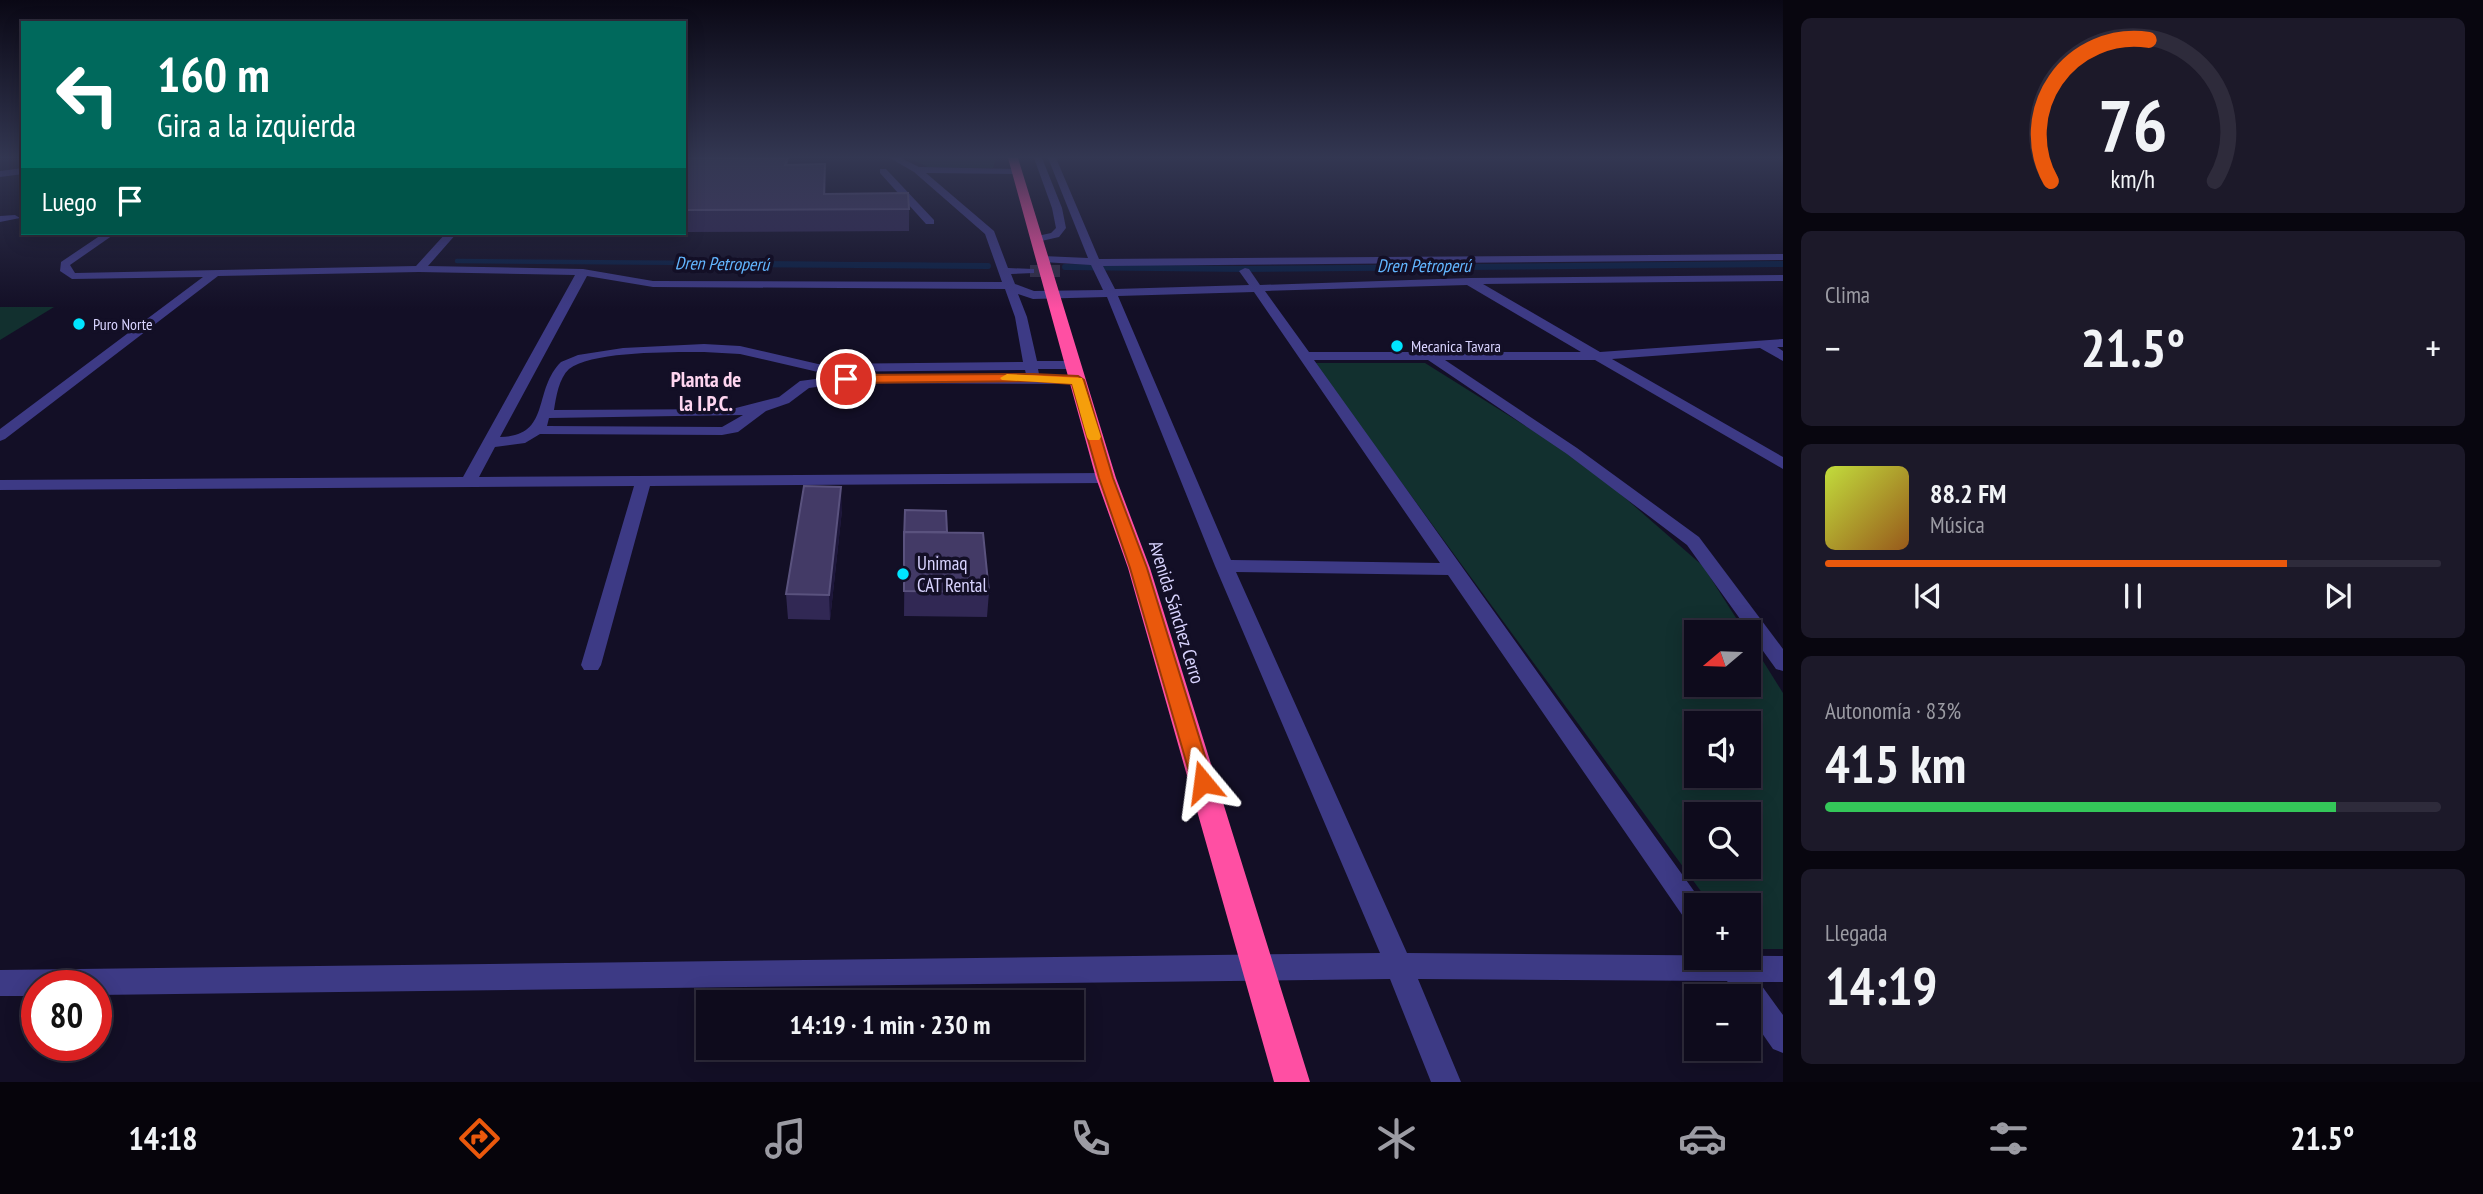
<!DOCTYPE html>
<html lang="es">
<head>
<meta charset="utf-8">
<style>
	:root { --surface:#0e0b1c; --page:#1c1929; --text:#f1f3f6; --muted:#9b9ba3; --line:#2e2b3b; --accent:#ea580c }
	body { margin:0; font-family:"PT Sans Narrow",sans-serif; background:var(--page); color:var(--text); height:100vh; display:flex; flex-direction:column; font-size:26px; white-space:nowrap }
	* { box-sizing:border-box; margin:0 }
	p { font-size:23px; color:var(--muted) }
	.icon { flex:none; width:38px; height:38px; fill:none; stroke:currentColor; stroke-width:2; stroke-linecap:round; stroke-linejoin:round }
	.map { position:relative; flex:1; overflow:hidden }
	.panel { display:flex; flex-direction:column; gap:18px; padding:18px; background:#08060f; width:700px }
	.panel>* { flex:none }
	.banner { position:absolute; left:21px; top:21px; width:665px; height:214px; border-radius:0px; box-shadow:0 4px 18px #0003,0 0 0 2px var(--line); background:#00695c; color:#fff; overflow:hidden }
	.needle { width:46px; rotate:251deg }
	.buttons { position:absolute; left:1684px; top:620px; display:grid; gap:14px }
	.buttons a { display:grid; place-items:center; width:77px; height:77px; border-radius:0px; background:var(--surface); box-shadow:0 4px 18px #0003,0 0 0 2px var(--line); font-size:35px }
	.speed { position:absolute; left:21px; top:970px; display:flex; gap:14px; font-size:35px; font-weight:700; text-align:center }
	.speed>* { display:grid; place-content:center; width:91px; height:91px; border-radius:50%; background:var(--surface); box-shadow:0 4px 18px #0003,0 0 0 2px var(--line); line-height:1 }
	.speed .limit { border:10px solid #d22; background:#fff; color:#111 }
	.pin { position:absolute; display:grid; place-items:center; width:60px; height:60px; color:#fff; margin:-30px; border:4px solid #fff; border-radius:50%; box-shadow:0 2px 7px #0007 }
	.me { position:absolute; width:77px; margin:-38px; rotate:344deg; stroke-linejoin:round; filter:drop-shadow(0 0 5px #0008) }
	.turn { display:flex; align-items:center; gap:24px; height:147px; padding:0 21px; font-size:32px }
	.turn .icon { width:91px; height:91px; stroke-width:2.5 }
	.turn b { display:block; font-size:49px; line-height:60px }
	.then { display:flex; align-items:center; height:66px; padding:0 21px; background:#0003; gap:14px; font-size:26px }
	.big { font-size:52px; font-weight:800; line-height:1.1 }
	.panel .widget { flex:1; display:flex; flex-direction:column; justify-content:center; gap:10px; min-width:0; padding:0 24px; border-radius:10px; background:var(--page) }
	.panel .dial { align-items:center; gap:0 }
	.dial svg { height:182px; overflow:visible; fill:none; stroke:var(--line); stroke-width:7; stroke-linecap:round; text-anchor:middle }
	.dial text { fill:var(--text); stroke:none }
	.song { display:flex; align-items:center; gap:21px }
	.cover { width:84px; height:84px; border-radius:10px; background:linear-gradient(135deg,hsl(70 70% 55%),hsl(30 70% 35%)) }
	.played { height:7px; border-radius:4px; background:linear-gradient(90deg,var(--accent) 75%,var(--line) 75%) }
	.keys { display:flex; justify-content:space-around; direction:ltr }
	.heat { display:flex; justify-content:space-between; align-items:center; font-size:38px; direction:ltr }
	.charge { height:10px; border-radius:5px; background:linear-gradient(90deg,#34c759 83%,var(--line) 0) }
	.trip { position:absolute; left:696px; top:990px; width:388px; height:70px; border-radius:0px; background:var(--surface); box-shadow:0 4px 18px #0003,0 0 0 2px var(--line); font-weight:800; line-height:70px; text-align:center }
	.menu { display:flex; height:112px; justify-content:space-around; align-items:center; background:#06040b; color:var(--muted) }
	.menu .icon { width:49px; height:49px }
	.menu .selected { color:var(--accent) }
	.menu b { font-size:32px; color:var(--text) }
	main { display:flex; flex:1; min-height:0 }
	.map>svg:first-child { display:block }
</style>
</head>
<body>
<main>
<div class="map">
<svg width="1783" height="1082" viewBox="0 0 1783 1082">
	<rect width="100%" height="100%" fill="#130f26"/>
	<!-- green -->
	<path fill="#12302f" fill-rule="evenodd" d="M908,158H996L993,168L928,167Z
		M0,307H54L0,340Z
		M1314,363H1425L1585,463L1703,566L1745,632H1696V684H1748V637L1783,693V949H1748V905H1711ZM1696,723H1748V775H1696ZM1696,814H1748V866H1696Z"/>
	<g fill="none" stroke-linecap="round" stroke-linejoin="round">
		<!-- stream-far1 -->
		<path stroke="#0a1f44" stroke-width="4.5" d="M457,261L927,265
			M1630,265L1783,264"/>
		<!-- stream -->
		<path stroke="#0a1f44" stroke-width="6" d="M741,264L988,266
			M1065,267L1244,269L1783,264"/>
		<!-- minor-tunnel -->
		<path stroke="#312d47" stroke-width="12" stroke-dasharray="12 6" stroke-linecap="butt" d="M1030,271H1064"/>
		<!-- minor -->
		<path fill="#3d3a85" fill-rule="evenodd" d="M890,158H901L919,167L1020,169L1022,171L1017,174L926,173L994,231L1008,268L1034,269V273L1011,274L1015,284L1034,291L1103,290L1091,265L1043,262L1037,259L1043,256L1088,258L1048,158H1056L1099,259L1783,254V260L1103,266L1115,289L1249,285L1239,271L1245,268L1249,269L1260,285L1469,278L1783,275V281L1483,284L1600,352L1783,339V347H1777L1783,351V361L1760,348L1612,359L1783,457V469L1595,360H1445L1577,448L1699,537L1783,649V671L1776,669L1687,545L1567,454L1428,360H1314L1704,905H1696V926L1687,922L1448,575L1236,572L1407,953L1783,956V982H1759L1783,1015V1053L1773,1049L1748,1013V996H1737L1727,981L1418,979L1461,1082H1431L1390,979L96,995V985H37V996H0V970L1380,953L1215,566L1107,297L1033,299L1018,294L1027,317L1037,361H1073L1080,365L1073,369H1038L1039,374L1083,377V383L1078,384L846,383L809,388L789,403L766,411L738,432L722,435L540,434L525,443L495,447L479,477L1106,473L1114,478L1106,483L650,486L601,665L598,670H584L581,665L634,486L0,490V480L463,477L575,275L419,272L218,276L5,439L0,441V429L203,277L72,279L60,271L61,262L104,233H116L70,265L75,273L416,266L446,233H457L428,266L583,269L653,281L1002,282L985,234L914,172ZM587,276L653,287L1005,289L1015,317L1023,362L818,364L740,346L704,344L623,348L578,355L561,362C532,391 552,436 500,437ZM1467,285L1581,352H1309L1265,291ZM1254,292L1440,563L1231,560L1118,296ZM704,352L740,354L818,372L1025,370L1026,374L846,375L800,381L779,397L732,409L554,410C556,397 559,378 569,369C591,351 674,352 704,352ZM743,415L722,427L547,426L549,418Z
			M1034,158H1042L1062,208L1066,228L1059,237L1037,242L1032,239L1033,237L1051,233L1056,228L1052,208Z
			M23,168V174L0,177V171Z
			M880,169H886L934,220V224H926L880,173Z
			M0,216L15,215L20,218L0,222Z"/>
		<!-- highway -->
		<path fill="#ff4fa3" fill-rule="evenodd" d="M1008,158H1018L1116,478L1150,568L1310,1082H1274L1128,568L1096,478Z"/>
	</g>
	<!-- wall -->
	<path fill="#312854" d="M684,158L788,159V165L826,185V194L909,209V231L684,232Z
		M1417,158H1458L1418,159Z
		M842,510L830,620L788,619L786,594Z
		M905,510L947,532L989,592L987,617L904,616Z"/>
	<!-- shaded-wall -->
	<path fill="#1d163a" d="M825,164L826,185L825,209L824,194Z
		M841,487L842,510L830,620L829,595Z"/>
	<!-- building -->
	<path fill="#433a66" stroke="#5a527e" stroke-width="2" d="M684,158L788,159L785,165L825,164L824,194L908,193L909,209L684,210Z
		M804,486L841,487L829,595L786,594Z
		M905,510L946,511L947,532H904V540Z
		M904,532L983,533L989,592L904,591Z"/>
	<!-- sky -->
	<linearGradient id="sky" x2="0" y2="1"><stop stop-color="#0a0815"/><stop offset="0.51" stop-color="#333752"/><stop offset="1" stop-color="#333752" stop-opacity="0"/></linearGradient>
	<rect width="1783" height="309" fill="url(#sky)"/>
	<!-- route -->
	<path fill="#ea580c" stroke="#983908" stroke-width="2" d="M1033,374L1078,376L1084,380L1113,478L1147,568L1213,782L1210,788L1203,790L1196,788L1192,782L1130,568L1099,478L1072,384L1033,381L846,383L840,379L846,375Z"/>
	<!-- slow -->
	<path fill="#f59e0b" d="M1007,374L1082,378L1101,437L1099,440H1089L1087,437L1072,384L1002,380L1000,378Z"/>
	<!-- markers -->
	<g fill="#00e5ff" stroke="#130f26" stroke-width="2.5">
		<circle cx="79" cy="324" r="7"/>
		<circle cx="1397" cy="346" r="7"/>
		<circle cx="903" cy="574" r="7"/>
	</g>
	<g text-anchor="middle" stroke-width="7" stroke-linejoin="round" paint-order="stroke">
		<!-- far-poi labels -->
		<g font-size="16" fill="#d9d4ff" stroke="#130f26" text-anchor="start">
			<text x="93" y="330">Puro Norte</text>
			<text x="1411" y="352">Mecanica Tavara</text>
		</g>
		<!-- far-water labels -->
		<g font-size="18" font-style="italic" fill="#62b6ff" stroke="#130f26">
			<text transform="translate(722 264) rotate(1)" y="6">Dren Petroperú</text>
			<text x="1424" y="272">Dren Petroperú</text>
		</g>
		<!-- poi labels -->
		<g font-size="19" fill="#d9d4ff" stroke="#130f26" text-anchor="start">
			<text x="917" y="570">Unimaq<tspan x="917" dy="22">CAT Rental</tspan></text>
		</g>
		<!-- street labels -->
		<g font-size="19" fill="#d9d4ff" stroke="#130f26">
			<text transform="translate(1177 612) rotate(73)" y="7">Avenida Sánchez Cerro</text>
		</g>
		<!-- neighbourhood labels -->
		<g font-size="21" font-weight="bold" fill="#ffd6f0" stroke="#130f26">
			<text x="706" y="387">Planta de<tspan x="706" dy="24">la I.P.C.</tspan></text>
		</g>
	</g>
</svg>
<div class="buttons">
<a><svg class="needle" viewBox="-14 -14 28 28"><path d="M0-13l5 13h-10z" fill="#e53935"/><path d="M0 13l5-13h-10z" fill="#9b9ba3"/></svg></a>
<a><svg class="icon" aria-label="sound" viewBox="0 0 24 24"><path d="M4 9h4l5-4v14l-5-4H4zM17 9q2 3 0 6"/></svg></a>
<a><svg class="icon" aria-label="search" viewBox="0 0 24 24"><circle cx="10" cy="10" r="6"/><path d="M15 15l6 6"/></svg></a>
<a>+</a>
<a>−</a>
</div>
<div class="speed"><div class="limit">80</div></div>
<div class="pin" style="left:846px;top:379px;background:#d93025"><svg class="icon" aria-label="arrive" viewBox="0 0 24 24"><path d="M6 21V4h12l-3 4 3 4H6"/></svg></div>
<svg class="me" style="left:1203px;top:782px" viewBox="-20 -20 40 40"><path d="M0-17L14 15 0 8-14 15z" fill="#ea580c" stroke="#fff" stroke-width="4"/></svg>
<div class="trip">14:19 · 1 min · 230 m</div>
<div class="banner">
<div class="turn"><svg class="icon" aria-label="left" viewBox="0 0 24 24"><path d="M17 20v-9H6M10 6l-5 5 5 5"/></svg><div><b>160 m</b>Gira a la izquierda</div></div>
<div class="then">Luego<svg class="icon" aria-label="arrive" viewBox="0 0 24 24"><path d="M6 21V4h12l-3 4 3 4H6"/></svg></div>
</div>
</div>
<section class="panel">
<div class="widget dial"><svg viewBox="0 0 100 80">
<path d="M14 69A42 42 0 1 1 86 69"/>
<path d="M14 69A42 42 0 0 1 57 7" stroke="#ea580c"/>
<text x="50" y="56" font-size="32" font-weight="700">76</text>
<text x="50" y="72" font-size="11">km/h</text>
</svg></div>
<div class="widget"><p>Clima</p>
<div class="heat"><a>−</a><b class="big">21.5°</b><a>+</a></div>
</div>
<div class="widget">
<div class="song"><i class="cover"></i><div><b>88.2 FM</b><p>Música</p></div></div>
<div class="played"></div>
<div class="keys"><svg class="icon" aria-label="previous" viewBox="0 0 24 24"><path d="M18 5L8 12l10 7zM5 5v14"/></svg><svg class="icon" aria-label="pause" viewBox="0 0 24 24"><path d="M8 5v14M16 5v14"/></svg><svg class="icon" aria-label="next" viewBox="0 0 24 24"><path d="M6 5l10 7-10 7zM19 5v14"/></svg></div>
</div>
<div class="widget"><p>Autonomía · 83%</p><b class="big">415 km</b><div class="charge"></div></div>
<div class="widget"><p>Llegada</p><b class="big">14:19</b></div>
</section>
</main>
<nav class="menu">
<b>14:18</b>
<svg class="icon selected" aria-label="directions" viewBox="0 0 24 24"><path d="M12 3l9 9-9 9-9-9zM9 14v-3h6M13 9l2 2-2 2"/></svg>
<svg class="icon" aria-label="music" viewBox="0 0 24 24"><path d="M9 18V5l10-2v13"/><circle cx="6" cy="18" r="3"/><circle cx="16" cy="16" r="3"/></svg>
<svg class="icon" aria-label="phone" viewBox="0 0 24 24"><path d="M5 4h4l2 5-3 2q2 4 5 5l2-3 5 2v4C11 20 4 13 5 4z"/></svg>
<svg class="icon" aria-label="climate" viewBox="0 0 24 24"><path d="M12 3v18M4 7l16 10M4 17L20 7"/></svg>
<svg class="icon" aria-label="car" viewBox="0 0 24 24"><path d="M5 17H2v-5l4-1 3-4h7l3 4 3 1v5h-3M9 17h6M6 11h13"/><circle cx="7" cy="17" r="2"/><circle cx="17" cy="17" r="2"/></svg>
<svg class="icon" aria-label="filters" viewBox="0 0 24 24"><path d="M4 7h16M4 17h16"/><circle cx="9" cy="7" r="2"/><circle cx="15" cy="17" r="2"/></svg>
<b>21.5°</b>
</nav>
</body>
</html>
